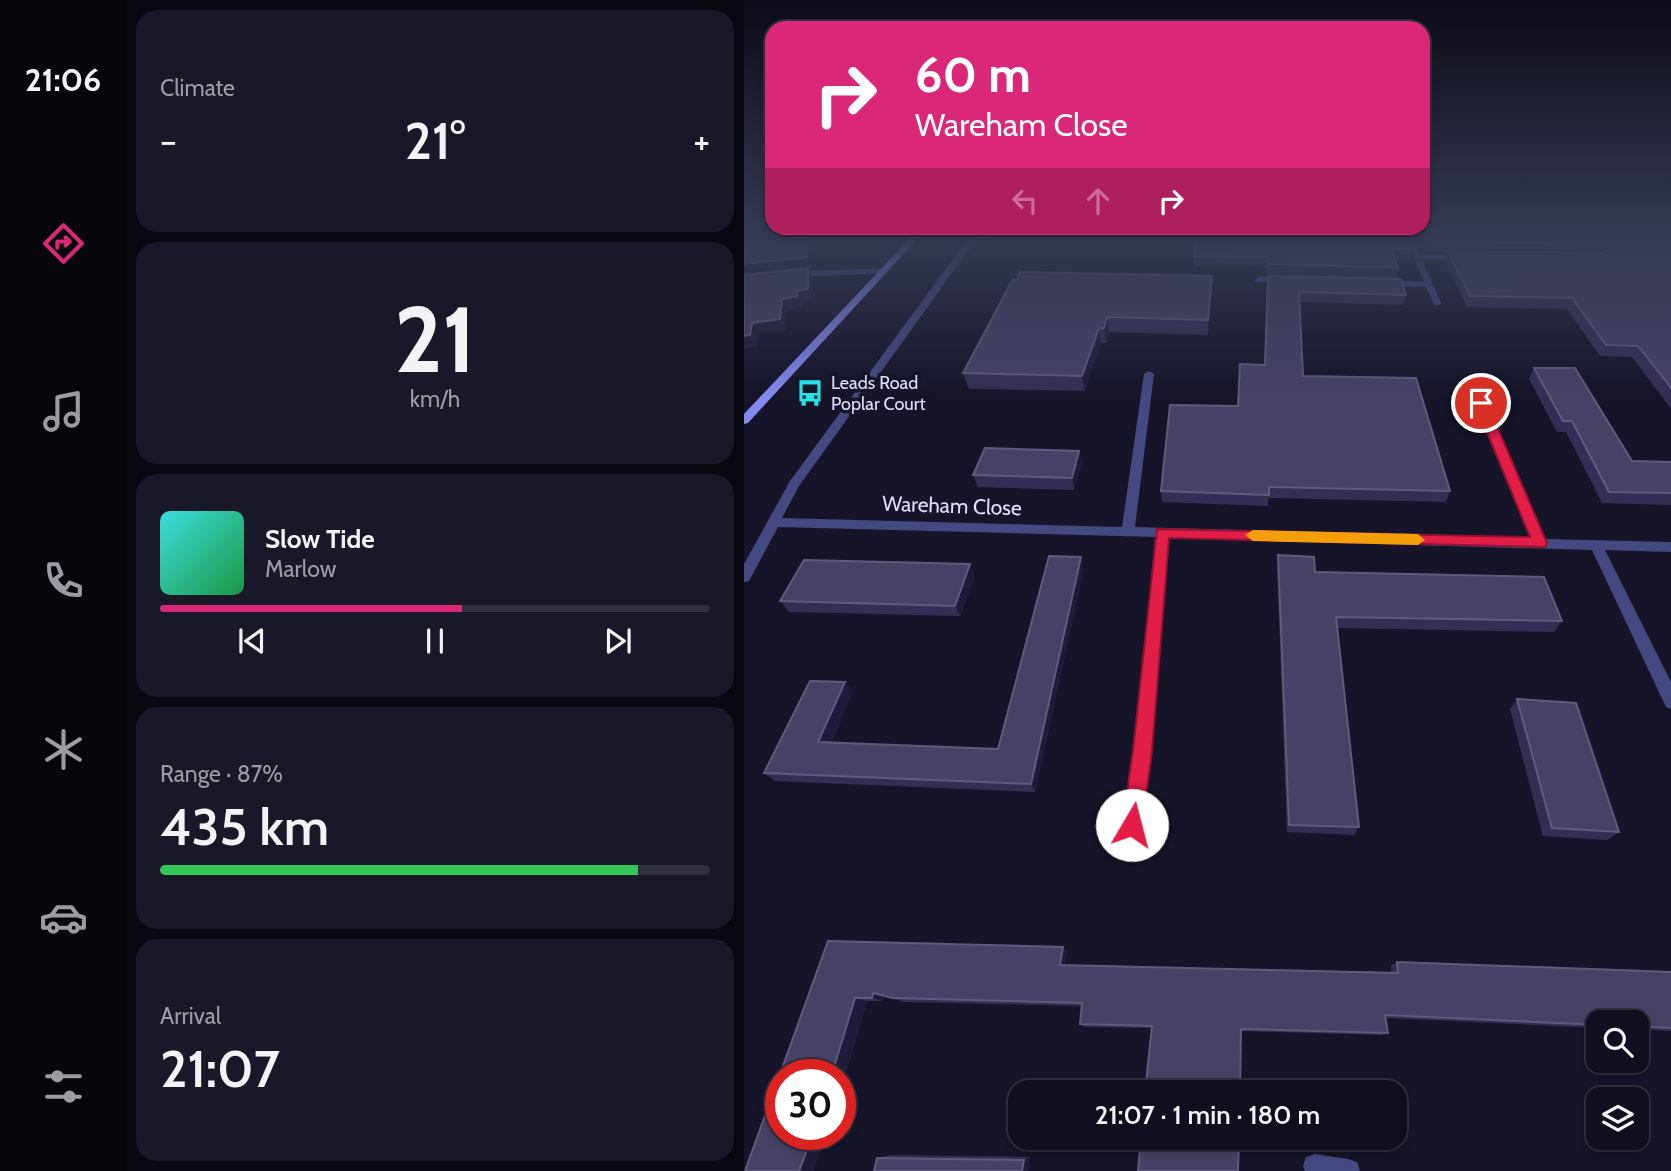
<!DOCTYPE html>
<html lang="en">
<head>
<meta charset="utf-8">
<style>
	:root { --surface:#100f1f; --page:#191828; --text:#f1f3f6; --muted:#9c9ca4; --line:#302f3d; --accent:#db2777 }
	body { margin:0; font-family:Cabin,sans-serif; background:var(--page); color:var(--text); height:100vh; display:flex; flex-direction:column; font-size:26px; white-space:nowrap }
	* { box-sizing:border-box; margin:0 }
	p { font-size:23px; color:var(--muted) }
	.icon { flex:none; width:38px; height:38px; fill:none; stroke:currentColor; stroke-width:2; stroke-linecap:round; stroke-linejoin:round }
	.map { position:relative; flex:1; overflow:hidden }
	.side { display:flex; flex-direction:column; gap:10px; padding:10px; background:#090811; width:618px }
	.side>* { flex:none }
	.top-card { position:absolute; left:21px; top:21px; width:665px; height:214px; border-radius:21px; box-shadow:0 4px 10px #0003,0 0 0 2px var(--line); background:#db2777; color:#fff; overflow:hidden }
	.controls { position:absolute; left:842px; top:1010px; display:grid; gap:14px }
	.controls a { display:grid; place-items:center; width:63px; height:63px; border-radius:14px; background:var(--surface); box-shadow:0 4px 10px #0003,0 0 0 2px var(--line); font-size:35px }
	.speed { position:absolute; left:21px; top:1059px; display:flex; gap:14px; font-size:35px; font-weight:700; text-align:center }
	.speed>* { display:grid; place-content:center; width:91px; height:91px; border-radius:50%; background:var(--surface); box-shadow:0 4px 10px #0003,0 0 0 2px var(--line); line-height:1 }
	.speed .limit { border:10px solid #d22; background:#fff; color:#111 }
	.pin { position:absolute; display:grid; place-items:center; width:60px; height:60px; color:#fff; margin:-30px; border:4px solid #fff; border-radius:50%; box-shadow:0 2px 7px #0007 }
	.me { position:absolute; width:77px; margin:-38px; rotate:8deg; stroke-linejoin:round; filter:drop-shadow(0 0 5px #0008) }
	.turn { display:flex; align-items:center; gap:24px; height:147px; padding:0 35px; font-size:32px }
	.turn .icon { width:91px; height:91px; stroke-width:2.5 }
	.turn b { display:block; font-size:49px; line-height:60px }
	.lanes { display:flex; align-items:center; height:66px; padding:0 35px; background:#0003; justify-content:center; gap:35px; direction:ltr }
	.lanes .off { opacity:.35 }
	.big { font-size:52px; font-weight:600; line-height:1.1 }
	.side .card { flex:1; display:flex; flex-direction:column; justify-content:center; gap:10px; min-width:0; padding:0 24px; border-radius:21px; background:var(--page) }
	.side .dial { align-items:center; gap:0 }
	.dial b { font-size:91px; line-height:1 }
	.song { display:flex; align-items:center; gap:21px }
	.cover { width:84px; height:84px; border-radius:10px; background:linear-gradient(135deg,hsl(180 70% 55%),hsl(140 70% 35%)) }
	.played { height:7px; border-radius:4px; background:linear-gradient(90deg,var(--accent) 55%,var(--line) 55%) }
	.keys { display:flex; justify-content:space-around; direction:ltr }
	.heat { display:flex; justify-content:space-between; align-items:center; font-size:38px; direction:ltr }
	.charge { height:10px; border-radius:5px; background:linear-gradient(90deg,#34c759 87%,var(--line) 0) }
	.trip { position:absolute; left:264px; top:1080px; width:399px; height:70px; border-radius:21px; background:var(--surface); box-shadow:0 4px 10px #0003,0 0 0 2px var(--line); font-weight:600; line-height:70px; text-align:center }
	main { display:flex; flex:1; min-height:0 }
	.menu { display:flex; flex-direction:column; width:126px; justify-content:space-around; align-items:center; background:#06060c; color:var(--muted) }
	.menu .icon { width:49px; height:49px }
	.menu .selected { color:var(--accent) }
	.menu b { font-size:32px; color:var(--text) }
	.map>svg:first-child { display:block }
</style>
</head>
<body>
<main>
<nav class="menu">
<b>21:06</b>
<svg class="icon selected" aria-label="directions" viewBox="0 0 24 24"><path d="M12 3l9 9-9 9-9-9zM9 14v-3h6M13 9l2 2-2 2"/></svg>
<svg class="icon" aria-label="music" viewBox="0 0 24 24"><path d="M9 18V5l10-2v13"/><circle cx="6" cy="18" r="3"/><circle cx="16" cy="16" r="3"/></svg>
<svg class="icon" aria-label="phone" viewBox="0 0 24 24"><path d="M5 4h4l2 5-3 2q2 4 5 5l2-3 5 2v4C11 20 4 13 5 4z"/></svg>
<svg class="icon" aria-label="climate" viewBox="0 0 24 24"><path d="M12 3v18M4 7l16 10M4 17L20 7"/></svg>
<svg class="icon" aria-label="car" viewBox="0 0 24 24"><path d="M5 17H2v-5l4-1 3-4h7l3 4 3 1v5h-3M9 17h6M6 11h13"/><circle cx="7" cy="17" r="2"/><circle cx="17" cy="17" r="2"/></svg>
<svg class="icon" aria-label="filters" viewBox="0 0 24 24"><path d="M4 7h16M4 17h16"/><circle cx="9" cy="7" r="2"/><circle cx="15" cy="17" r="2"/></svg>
</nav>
<section class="side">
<div class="card"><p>Climate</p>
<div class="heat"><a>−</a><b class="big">21°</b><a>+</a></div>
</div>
<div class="card dial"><b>21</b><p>km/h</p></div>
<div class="card">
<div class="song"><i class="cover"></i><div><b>Slow Tide</b><p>Marlow</p></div></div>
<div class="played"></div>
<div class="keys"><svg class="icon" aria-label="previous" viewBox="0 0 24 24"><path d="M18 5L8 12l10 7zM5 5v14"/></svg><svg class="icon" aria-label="pause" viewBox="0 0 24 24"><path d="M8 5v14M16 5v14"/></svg><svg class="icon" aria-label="next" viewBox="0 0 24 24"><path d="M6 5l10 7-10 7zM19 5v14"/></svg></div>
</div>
<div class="card"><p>Range · 87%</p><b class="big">435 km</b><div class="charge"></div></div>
<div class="card"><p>Arrival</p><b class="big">21:07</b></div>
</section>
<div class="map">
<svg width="928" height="1171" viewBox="0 0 928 1171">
	<rect width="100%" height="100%" fill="#151429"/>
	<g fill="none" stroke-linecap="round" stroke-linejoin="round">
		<!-- minor -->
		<path fill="#454982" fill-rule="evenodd" d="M238,234H248L226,248L55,486L38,518L378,527L400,374L405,371L410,374L391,527L787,538L732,403L737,400L742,403L801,539L928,542V552L861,550L928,684V709L922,707L848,550L424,538L407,751L397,825L394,831L388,834L382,831L379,825L391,751L411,537L34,527L5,581L0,582V564L46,481L220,244Z
			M660,234H668L676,254L721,255L725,257L721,259H678L697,303L696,305H690L682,287L642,286L638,283L642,280L680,282Z
			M138,269L142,271L141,273L49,277L45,274L49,271Z
			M515,277H541L545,280L541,283L512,282L511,280Z
			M571,1154L604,1159L613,1162L616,1171H561L559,1166L562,1157Z"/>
		<!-- secondary -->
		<path fill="#828af0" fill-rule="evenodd" d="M170,234H178L4,423L0,424V414Z"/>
	</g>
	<!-- wall -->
	<path fill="#332f54" d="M600,234H664L670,249L668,260L651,259L654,268L652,279L523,275V267L450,266V256L600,235Z
		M670,234H928V410L888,357L856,356L823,309L723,307L701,261L703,252L678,251Z
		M269,279L468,291L464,335L365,332L362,343H357L341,391L225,389L219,373Z
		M523,286L662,295L659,305L556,302L559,376L706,491L702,502L524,498V506L418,502L417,491L494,406L520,365Z
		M790,368L888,461L928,462V505L858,503L822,432H813L785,379Z
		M335,451L338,462L330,490L234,487L229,475Z
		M534,555L571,572L818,621L810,632L593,628L615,827L610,835L543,832L533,566Z
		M340,568L291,792L31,781L20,773L109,691L87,743L254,749Z
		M231,576L216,616L45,612L36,601Z
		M773,699L875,832L863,840L799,836L766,709Z
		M84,941L319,947L323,952L321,965L647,972V966L653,962L928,972V1031L892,1029V1022H854V1028L642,1018L644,1033L638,1035L497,1031L496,1092H401L408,1028L340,1027L336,1024L338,1006L160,1002L140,996L139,1001H123L96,1093V1074H37V1134H83L69,1171H1Z
		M146,1155L286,1157L284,1171L133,1158Z"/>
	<!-- shaded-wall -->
	<path fill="#1f1c3b" d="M62,237L67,247L69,267L64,268L69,278L70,300L59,302V307L44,310L42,330L14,334L13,347L0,349V264Z
		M468,276V291L464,335V320Z
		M363,317L365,332L362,343L360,328Z
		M355,328L357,343L341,391L338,376Z
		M335,451L338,462L330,490L328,478Z
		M337,557L340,568L291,792L287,784Z
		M226,564L231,576L216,616L211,606Z
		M101,682L109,691L83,751L74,742Z
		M319,947L323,952L321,969L316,965Z
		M129,993L140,996L139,1001L128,998Z
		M111,998L123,1001L96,1093V1074H88Z
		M69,1134H83L69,1171H55Z
		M286,1157L284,1171H278L280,1160Z"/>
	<!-- building -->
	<path fill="#464266" stroke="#5e5b7d" stroke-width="2" d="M452,234L604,236V234H664L670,249H648L654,268L524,264V257L450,256Z
		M677,234H928V389L894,346L862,345L828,298L726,296L704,251L859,253L865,250L864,246L859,244L680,241Z
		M62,237L63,257L0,264V242Z
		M64,268V289L53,291V296L38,299L36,319L8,323L6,335L0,336V275Z
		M276,272L468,276L464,320L363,317L360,328H355L338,376L219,373L269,279L273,280Z
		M524,276L657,279L662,295L555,292L559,376L672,378L706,491L525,487V495L417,491L426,405L494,406L496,364L521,365Z
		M790,368H831L888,461L928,462V493L865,492L828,421H819Z
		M241,448L335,451L328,478L229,475Z
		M534,555L570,557L571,572L800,577L818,621L592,617L615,827L545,825Z
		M305,556L337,557L287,784L20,773L66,681L101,682L74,742L254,749Z
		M60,560L226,564L211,606L36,601Z
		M773,699L832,703L875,832L808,828Z
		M84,941L319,947L316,965L654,973L653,962L928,972V1028L892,1026V1022H854V1025L641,1015L644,1033L497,1029L496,1092H401L408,1026L336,1024L338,1003L149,998L129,993L128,998H111L88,1074H37V1134H69L55,1171H1Z
		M397,1138H495L494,1171H394Z
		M133,1158L280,1160L278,1171H130Z"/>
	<!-- sky -->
	<linearGradient id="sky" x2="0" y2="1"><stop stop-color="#0c0b17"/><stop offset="0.59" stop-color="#353a54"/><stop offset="1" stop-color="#353a54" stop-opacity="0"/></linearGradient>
	<rect width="928" height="398" fill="url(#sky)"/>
	<!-- route -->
	<path fill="#e11d48" stroke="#92132f" stroke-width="2" d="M737,400L743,403L803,543L801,547L425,538L408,751L398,825L395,833L388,836L381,833L378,825L389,751L413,529L786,537L731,403Z"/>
	<!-- slow -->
	<path fill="#f59e0b" d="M509,530L674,534L681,540L674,545L509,541L501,535Z"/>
	<!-- icons -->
	<defs>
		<symbol id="bus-bare" viewBox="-9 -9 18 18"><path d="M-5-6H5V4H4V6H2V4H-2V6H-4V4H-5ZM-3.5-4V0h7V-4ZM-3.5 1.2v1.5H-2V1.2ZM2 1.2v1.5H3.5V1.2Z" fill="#22e4e4" stroke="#151429" stroke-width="2.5" paint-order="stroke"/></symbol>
	</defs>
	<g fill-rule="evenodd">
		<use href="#bus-bare" x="47" y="374" width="38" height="38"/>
	</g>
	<g text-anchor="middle" stroke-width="7" stroke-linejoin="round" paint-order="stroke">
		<!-- far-poi labels -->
		<g font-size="18" fill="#e0dffb" stroke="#151429" text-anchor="start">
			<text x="87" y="389">Leads Road<tspan x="87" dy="21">Poplar Court</tspan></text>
		</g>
		<!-- street labels -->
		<g font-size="21" fill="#e0dffb" stroke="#151429">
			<text transform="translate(208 506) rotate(2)" y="7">Wareham Close</text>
		</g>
	</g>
</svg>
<div class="controls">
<a><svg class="icon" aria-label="search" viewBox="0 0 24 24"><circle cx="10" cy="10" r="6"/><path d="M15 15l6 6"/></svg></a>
<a><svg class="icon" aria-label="layers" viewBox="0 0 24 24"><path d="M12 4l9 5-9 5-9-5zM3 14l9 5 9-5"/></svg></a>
</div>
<div class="speed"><div class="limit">30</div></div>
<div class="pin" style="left:737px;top:403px;background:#d93025"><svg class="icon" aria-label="arrive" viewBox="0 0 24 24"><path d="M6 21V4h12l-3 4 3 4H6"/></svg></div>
<svg class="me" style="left:388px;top:825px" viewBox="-20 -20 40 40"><circle r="19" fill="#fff"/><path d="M0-13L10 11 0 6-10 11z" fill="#e11d48"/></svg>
<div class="trip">21:07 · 1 min · 180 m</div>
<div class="top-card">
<div class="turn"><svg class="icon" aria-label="right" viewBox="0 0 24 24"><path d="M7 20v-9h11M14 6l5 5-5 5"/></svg><div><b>60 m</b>Wareham Close</div></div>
<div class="lanes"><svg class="icon off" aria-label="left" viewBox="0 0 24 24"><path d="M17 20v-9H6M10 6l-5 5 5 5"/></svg><svg class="icon off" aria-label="ahead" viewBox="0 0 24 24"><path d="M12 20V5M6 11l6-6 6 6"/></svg><svg class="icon" aria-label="right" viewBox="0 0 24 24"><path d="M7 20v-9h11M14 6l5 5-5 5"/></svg></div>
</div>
</div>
</main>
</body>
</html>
